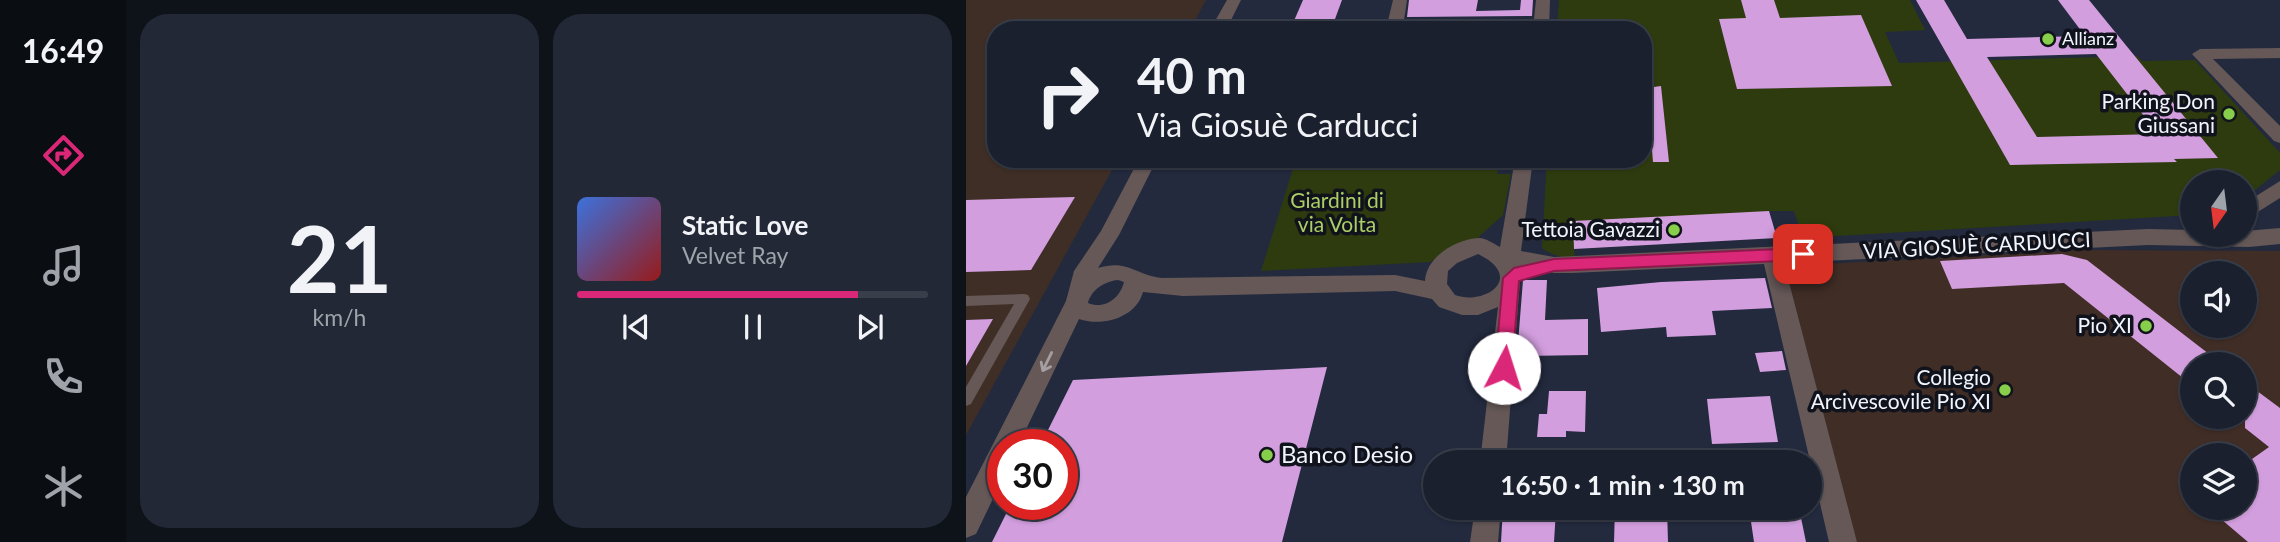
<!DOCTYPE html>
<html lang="it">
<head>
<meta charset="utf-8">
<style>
	:root { --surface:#1a202e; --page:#232836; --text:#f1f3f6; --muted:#9fa3aa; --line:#383e4a; --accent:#db2777 }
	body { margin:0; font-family:Lato,sans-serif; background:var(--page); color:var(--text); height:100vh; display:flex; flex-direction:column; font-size:26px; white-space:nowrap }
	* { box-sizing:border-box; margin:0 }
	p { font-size:23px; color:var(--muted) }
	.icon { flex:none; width:38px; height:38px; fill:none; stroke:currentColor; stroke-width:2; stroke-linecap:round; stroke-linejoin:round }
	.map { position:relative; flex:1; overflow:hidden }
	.panel { display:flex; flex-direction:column; gap:14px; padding:14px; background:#0e1219; width:840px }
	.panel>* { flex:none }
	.top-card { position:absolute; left:21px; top:21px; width:665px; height:147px; border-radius:28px; box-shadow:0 2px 5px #0004,0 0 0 2px var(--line); background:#1a202e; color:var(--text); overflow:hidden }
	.needle { width:46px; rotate:194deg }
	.controls { position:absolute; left:1214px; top:170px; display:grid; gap:14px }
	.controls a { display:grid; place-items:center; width:77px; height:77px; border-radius:50%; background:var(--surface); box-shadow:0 2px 5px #0004,0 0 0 2px var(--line); font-size:35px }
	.speed { position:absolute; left:21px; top:429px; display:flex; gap:14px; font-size:35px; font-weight:700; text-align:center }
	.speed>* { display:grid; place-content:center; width:91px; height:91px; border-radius:50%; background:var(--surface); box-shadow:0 2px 5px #0004,0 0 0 2px var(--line); line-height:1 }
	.speed .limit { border:10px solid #d22; background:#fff; color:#111 }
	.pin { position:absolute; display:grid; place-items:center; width:60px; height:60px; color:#fff; margin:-30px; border-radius:14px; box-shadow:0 4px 10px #0006 }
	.me { position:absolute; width:77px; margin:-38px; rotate:5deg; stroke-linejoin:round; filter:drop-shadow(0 0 5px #0008) }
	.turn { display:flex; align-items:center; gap:24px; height:147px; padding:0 35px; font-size:32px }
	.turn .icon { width:91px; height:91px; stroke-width:2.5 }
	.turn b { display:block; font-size:49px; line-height:60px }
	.panel .widget { flex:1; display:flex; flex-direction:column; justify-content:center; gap:10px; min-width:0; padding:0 24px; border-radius:28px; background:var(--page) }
	.panel .dial { align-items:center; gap:0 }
	.dial b { font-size:91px; line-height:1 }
	.song { display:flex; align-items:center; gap:21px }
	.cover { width:84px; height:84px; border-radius:10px; background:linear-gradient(135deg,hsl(220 70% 55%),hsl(0 70% 35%)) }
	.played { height:7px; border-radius:4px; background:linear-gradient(90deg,var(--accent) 80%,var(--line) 80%) }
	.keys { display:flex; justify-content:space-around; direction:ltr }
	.panel .tiles { flex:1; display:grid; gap:14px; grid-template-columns:repeat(2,1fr) }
	.trip { position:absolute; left:457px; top:450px; width:399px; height:70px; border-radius:35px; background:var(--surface); box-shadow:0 2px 5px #0004,0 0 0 2px var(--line); font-weight:700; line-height:70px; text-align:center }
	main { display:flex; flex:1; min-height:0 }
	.menu { display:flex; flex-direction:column; width:126px; justify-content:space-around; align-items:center; background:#0a0d12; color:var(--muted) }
	.menu .icon { width:49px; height:49px }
	.menu .on { color:var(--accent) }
	.menu b { font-size:32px; color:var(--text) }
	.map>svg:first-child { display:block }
</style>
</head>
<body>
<main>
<nav class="menu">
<b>16:49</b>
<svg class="icon on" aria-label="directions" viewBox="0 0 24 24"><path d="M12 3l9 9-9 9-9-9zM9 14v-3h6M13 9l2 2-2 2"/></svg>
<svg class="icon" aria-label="music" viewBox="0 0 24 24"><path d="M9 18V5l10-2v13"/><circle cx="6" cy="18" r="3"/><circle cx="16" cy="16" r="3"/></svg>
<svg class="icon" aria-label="phone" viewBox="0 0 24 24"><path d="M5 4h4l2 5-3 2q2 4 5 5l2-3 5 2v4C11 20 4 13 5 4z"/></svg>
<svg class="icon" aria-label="climate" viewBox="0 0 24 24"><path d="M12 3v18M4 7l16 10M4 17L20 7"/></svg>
</nav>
<section class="panel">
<div class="tiles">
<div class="widget dial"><b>21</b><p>km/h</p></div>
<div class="widget">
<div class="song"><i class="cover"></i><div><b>Static Love</b><p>Velvet Ray</p></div></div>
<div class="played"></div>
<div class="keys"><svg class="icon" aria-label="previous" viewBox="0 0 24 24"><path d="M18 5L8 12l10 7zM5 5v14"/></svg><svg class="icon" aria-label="pause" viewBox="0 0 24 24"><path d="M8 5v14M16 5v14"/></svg><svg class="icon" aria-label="next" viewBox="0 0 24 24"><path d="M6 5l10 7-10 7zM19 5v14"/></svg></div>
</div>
</div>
</section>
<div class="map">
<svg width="1314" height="542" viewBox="0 0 1314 542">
	<rect width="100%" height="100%" fill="#232a3e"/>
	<!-- industrial -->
	<path fill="#3f2e25" d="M0,0H240L224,30H30V159H152L0,435Z"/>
	<!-- education -->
	<path fill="#402d26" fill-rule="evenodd" d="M1116,250L1314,251V542H890L819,266ZM1227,273H1279V326H1227ZM1227,364H1279V416H1227ZM1227,455H1279V508H1227Z"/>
	<!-- green -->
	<path fill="#2e3b0e" d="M593,0H944L959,30L919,32L933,63L1171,56L1176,61L1229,60L1314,153V170L1289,190L1279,193V182H1227V215L837,238L828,211H803L608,249L609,259C597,257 586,256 576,248L581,159H677V30H591Z
		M330,159H534L531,174H545L537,215L507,242L484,249L464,262L295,271Z"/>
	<!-- building -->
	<path fill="#d29ede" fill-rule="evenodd" d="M337,0H376L369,19H355L351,30H324Z
		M443,0H512L510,11L554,10L555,0H567L566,16L441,17Z
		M775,0H808L814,18L895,15L926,86L771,89L753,19L780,18Z
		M950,0H978L1001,39L1119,36L1092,0H1123L1252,158L1208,159L1211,162L1044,165ZM1130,54L1192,134L1071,137L1021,57Z
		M695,86L703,162H687L681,88Z
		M109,197L65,270L0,272V200Z
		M803,211L811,238L608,249L607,221Z
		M1096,254L1121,260L1256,364H1227V386L1098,283L986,289L974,261Z
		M799,278L806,308L746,311L750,335L701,337L700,327L635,332L631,288L695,282Z
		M557,280H581L579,320L622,319V355L551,356Z
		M27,319L0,366V320Z
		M816,351L820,370L794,372L789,353Z
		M361,367L316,542H26L45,504H96V444H75L107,380Z
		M1279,382L1314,408V542H1282L1242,508H1279V464L1303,447L1279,428Z
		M583,391H620L619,432L600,431V437H571L573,414H581Z
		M804,396L812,442L746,444L741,399Z
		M537,508L590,510L588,542H535Z
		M649,508H701L702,542H648Z
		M783,508H833L840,542H788Z"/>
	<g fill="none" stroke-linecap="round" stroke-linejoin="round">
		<!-- service -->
		<path fill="#655857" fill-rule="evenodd" d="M58,294L62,295L64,299L5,404L0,406V387L48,304L0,306V296Z"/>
		<!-- minor -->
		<path fill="#655857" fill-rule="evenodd" d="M261,0H275L260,30H244Z
			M427,0H441L438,20L568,19L570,0H584L583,30H429L421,25Z
			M1314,48V58L1247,59L1314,126V143L1308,141L1226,54L1234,49Z
			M173,159H191L153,235L132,268C162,259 169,275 196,278L429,275L459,281C460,257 490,239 513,238C520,238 528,244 534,247L549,159H567L555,251L588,257L1182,229L1227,230V234H1279V231L1314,228V244L1283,247L1182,245L818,263L891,542H863L798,264L606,273H588L555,267L540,462H514L532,307L512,315H496L473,307L466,299L429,291L217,296L177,292C170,318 136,327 113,319L53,444H37V478L10,534L0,538V497L100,301L108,271L135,231ZM512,254C560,277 519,306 489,295L481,284L482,271L491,263ZM152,280L158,282C154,298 139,310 122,303C125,290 139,281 152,280Z
			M1314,181V198L1279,220V203Z
			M509,508H535L532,542H504Z"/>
	</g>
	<!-- one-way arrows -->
	<defs><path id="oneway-shaft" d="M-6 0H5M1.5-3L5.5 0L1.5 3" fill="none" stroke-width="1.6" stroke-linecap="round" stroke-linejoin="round" transform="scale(1.75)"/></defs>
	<use stroke="#a49fa2" href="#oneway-shaft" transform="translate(81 362) rotate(116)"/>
	<!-- route -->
	<path fill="#db2777" stroke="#8e194d" stroke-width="2" d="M837,248L845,254L837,260L588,271L553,281L546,368L544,374L538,376L531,374L529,368L537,278L548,268L588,259Z"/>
	<!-- markers -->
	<g fill="#87cf4a" stroke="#10131c" stroke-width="2.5">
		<circle cx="1082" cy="39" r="7"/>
		<circle cx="1263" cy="114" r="7"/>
		<circle cx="708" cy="230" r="7"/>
		<circle cx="1180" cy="326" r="7"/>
		<circle cx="1039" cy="390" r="7"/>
		<circle cx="301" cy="455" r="7"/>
	</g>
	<g text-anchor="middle" stroke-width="7" stroke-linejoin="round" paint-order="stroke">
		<!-- far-poi labels -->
		<g font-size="18" fill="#f2f5fd" stroke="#10131c" text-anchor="start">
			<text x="1096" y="45">Allianz</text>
		</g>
		<!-- poi labels -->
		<g font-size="21" fill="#f2f5fd" stroke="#10131c" text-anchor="end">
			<text x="1249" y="109">Parking Don<tspan x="1249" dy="24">Giussani</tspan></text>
			<text x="694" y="237">Tettoia Gavazzi</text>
			<text x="1166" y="333">Pio XI</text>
			<text x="1025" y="385">Collegio<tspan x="1025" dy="24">Arcivescovile Pio XI</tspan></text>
		</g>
		<!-- park labels -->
		<g font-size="21" fill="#adcd66" stroke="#10131c">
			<text x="371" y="208">Giardini di<tspan x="371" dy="24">via Volta</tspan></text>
		</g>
		<!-- street labels -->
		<g font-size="21" fill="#f2f5fd" stroke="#10131c">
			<text transform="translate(1011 246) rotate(-3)" y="7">VIA GIOSUÈ CARDUCCI</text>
		</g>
		<!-- near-poi labels -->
		<g font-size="24" fill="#f2f5fd" stroke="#10131c" text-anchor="start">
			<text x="315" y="463">Banco Desio</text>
		</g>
	</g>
</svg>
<div class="controls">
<a><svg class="needle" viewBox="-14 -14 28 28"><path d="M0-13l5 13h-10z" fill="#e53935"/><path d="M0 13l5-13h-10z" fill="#9fa3aa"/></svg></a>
<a><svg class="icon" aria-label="sound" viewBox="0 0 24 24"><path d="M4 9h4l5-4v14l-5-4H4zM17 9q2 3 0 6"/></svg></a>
<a><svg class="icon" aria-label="search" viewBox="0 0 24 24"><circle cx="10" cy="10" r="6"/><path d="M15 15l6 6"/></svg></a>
<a><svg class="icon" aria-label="layers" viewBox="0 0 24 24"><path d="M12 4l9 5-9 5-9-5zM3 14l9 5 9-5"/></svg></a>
</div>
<div class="speed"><div class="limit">30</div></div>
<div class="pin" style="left:837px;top:254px;background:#d93025"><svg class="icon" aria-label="arrive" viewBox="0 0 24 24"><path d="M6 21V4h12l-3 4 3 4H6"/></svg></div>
<svg class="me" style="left:538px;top:368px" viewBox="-20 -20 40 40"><circle r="19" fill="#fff"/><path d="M0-13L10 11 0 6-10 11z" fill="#db2777"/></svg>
<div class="trip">16:50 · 1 min · 130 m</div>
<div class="top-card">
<div class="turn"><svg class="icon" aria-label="right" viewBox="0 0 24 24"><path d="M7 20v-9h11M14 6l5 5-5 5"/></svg><div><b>40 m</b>Via Giosuè Carducci</div></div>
</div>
</div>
</main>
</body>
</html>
